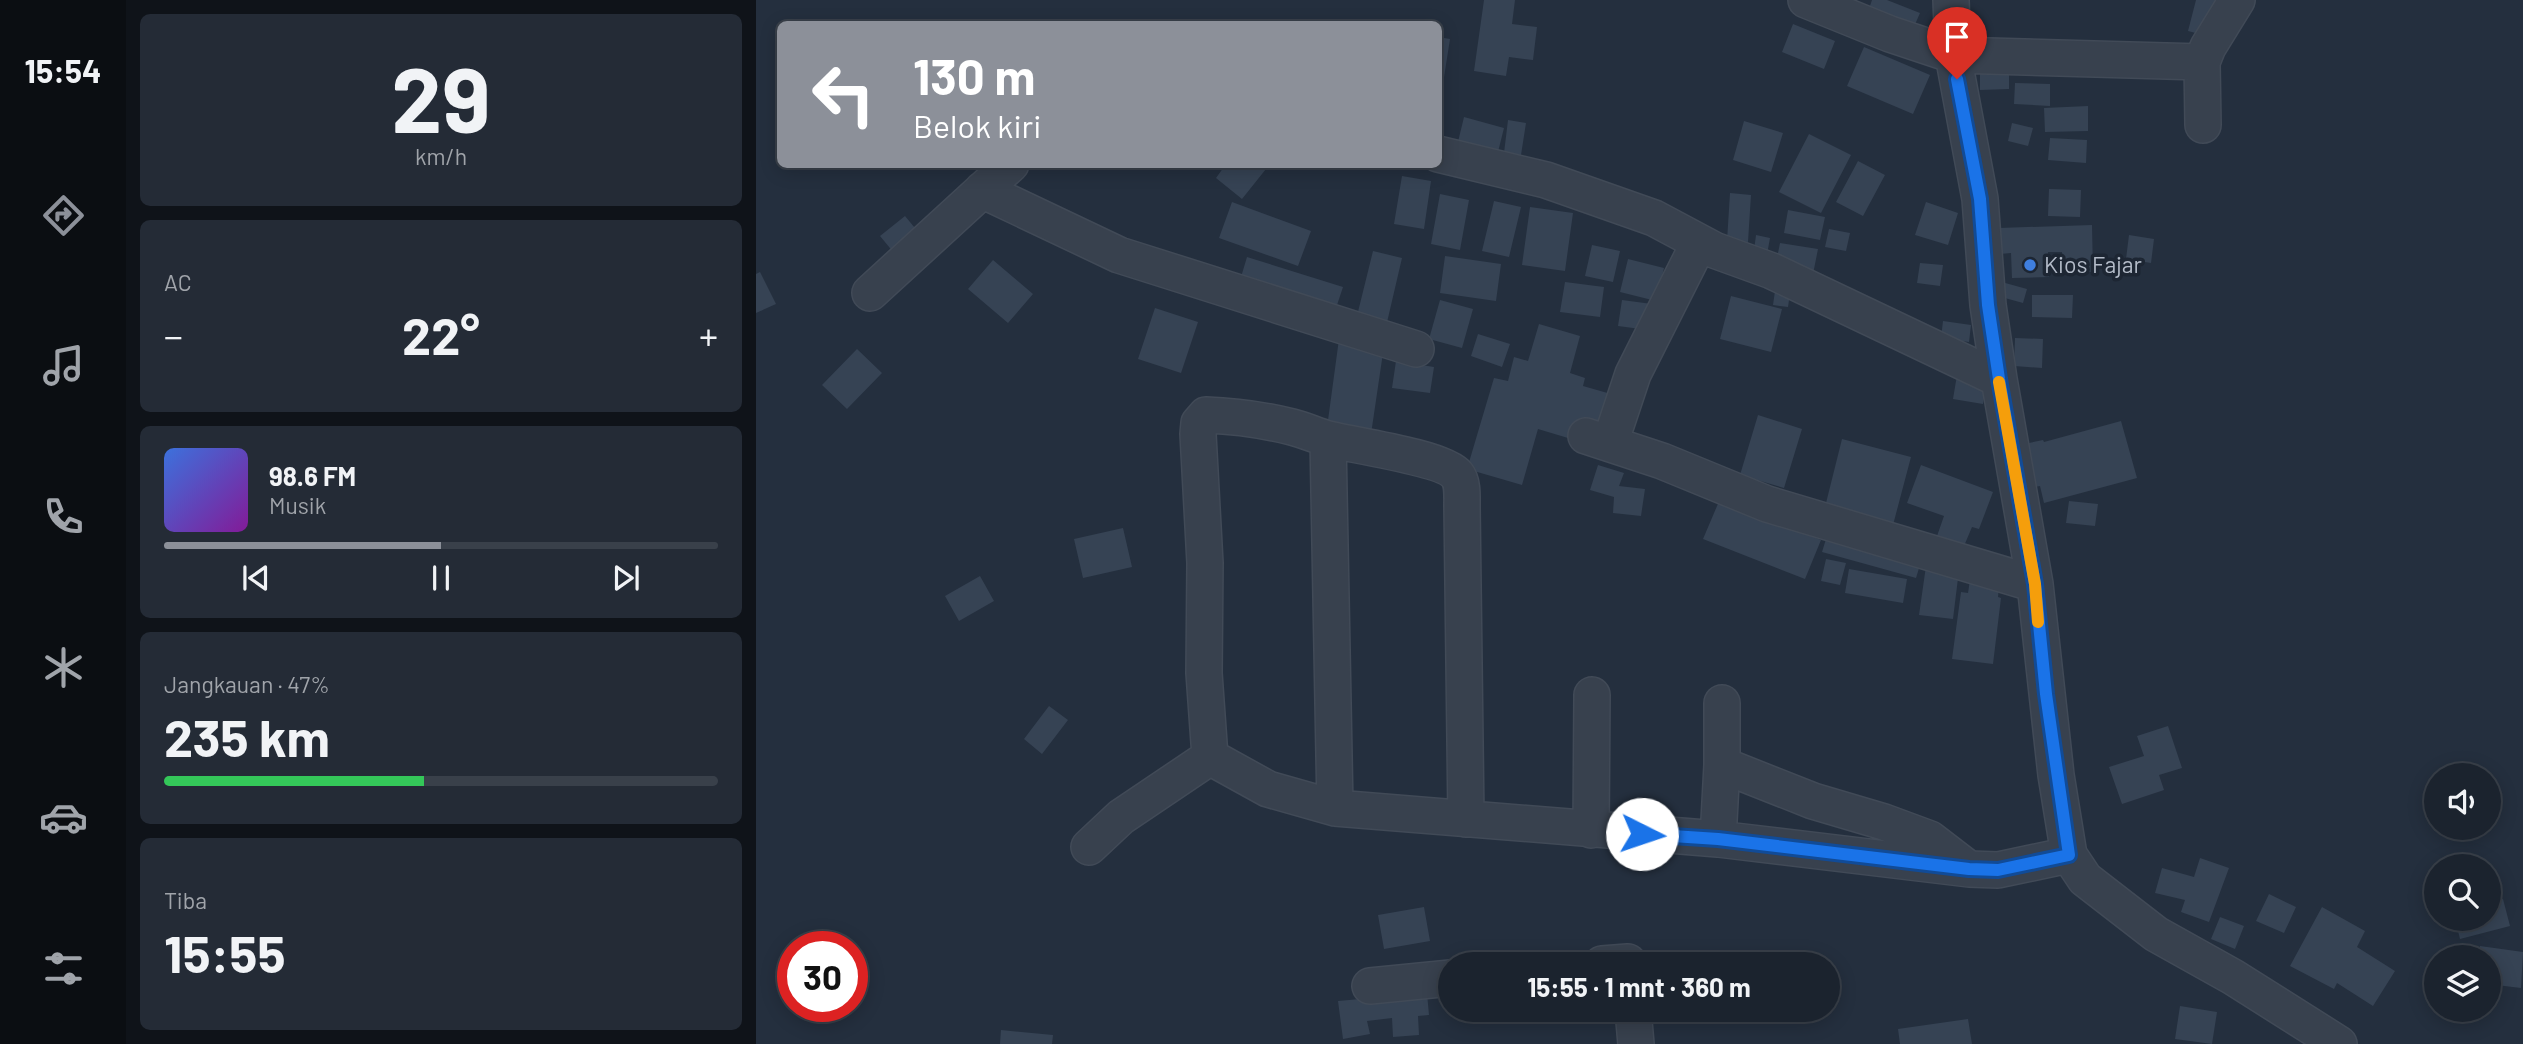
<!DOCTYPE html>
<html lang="id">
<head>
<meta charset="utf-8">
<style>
	:root { --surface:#1b232e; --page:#242b36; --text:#f1f3f6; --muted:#a0a4aa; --line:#39404a; --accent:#8c9099 }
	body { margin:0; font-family:Barlow,sans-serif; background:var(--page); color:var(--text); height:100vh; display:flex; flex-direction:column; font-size:26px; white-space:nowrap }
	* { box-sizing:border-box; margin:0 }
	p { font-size:23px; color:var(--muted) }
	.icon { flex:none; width:38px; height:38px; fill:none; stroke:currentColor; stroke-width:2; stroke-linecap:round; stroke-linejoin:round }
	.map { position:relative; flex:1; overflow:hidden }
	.panel { display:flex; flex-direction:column; gap:14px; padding:14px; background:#0f1319; width:630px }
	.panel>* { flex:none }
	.top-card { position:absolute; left:21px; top:21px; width:665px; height:147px; border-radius:10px; box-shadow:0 4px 18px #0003,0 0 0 2px var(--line); background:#8c9099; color:#fff; overflow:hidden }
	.buttons { position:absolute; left:1668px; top:763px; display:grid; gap:14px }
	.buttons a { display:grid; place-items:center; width:77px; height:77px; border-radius:50%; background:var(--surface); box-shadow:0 4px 18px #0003,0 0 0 2px var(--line); font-size:35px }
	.speed { position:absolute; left:21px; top:931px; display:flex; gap:14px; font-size:35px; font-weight:700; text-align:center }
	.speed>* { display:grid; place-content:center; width:91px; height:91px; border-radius:50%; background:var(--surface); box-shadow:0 4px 18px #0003,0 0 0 2px var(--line); line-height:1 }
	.speed .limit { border:10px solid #d22; background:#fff; color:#111 }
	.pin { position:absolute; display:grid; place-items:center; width:60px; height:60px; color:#fff; margin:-72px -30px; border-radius:50% 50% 50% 0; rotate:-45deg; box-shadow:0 0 7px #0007 }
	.pin .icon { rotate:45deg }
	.me { position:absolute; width:77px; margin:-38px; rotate:94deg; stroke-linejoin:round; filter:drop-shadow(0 0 5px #0008) }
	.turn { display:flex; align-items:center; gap:24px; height:147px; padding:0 21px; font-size:32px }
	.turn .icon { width:91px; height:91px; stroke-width:2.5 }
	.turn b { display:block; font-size:49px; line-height:60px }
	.big { font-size:52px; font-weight:700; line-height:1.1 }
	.panel .card { flex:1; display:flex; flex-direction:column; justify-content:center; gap:10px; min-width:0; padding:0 24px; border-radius:10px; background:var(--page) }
	.panel .dial { align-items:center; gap:0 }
	.dial b { font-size:91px; line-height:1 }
	.song { display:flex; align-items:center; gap:21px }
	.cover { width:84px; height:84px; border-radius:10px; background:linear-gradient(135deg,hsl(220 70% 55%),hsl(290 70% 35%)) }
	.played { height:7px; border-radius:4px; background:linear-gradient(90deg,var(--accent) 50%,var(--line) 50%) }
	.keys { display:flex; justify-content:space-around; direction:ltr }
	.heat { display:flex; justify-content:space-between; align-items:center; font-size:38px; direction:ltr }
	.charge { height:10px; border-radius:5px; background:linear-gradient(90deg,#34c759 47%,var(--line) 0) }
	.trip { position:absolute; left:682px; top:952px; width:402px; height:70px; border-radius:35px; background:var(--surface); box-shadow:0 4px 18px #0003,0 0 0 2px var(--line); font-weight:700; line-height:70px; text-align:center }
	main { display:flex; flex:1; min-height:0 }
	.menu { display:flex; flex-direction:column; width:126px; justify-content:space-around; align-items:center; background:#0b0e12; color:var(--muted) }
	.menu .icon { width:49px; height:49px }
	.menu .on { color:var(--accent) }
	.menu b { font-size:32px; color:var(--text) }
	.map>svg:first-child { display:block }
</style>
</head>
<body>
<main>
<nav class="menu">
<b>15:54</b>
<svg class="icon on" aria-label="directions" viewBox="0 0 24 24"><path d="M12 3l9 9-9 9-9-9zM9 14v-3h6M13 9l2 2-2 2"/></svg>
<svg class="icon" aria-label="music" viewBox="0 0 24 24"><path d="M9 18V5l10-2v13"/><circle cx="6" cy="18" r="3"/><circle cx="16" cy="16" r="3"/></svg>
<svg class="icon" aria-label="phone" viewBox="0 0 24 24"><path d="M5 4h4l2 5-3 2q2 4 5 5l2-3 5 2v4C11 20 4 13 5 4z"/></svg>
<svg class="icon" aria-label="climate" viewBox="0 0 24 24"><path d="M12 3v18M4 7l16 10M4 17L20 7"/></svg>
<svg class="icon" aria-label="car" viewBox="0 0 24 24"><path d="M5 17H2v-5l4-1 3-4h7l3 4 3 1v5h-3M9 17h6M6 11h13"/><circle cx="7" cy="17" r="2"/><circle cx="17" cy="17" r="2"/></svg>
<svg class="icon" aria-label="filters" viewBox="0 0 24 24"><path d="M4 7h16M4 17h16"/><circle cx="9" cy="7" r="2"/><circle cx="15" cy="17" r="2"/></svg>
</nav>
<section class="panel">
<div class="card dial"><b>29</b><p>km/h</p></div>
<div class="card"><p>AC</p>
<div class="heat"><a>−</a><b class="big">22°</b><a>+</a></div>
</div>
<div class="card">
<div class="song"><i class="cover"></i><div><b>98.6 FM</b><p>Musik</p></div></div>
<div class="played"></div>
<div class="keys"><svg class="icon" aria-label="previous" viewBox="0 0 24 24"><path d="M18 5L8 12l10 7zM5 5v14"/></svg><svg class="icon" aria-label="pause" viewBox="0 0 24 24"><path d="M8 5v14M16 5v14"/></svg><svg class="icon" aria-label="next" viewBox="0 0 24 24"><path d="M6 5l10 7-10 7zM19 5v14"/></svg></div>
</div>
<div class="card"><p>Jangkauan · 47%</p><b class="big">235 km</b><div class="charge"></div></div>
<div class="card"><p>Tiba</p><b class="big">15:55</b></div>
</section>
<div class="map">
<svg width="1767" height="1044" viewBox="0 0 1767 1044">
	<rect width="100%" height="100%" fill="#242f3e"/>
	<!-- building -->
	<path fill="#364354" d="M728,0H759L756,24L781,27L777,60L753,57L750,76L718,71Z
		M1116,0H1131L1164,13L1157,29L1112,12Z
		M1440,0H1465L1455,37L1432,31Z
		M1037,24L1079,41L1068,69L1026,52Z
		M682,37L694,39L684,103H682Z
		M1108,47L1174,75L1157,114L1091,86Z
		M1253,70V89L1224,90V71Z
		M1259,83L1294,84V106L1258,104Z
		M1332,106V131L1289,132L1288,108Z
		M708,117L748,128L741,156L701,146Z
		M752,120L770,123L765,155L748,153Z
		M988,121L1027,133L1015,172L977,160Z
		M1256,123L1277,128L1272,146L1252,141Z
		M1053,134L1095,155L1065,213L1023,192Z
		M1294,138L1331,140L1330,163L1292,160Z
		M1102,161L1129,175L1107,216L1080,202Z
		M470,164H514L486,199L460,178Z
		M646,176L675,181L668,229L638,224Z
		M1293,189L1325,190L1324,217L1292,216Z
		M974,193L995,195L992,242L971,241Z
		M684,194L713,200L704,250L675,244Z
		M738,201L765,207L753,257L726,251Z
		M476,202L555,231L542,266L463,238Z
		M1170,202L1202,213L1192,245L1159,235Z
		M774,207L817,213L809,271L766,265Z
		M1032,210L1069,217L1064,240L1028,233Z
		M149,216L168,239L143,259L124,236Z
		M1336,225L1337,272L1306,273V252H1292L1293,277L1256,278L1255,253L1244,254L1243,228Z
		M1073,229L1094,233L1090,251L1069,247Z
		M1000,235L1014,238L1010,260L997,258Z
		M1373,235L1398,239L1395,263L1370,259Z
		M1024,243L1062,249L1057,274L1019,268Z
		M836,245L864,251L857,282L829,276Z
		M617,251L646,258L629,331L599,324Z
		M689,256L745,264L740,301L684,293Z
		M491,257L587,287L577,317L482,287Z
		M872,259L908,268L900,301L864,292Z
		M237,260L277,294L252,323L212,289Z
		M1164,263L1187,265L1184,286L1161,283Z
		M4,272L20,304L0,313V274Z
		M1242,281L1271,289L1267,303L1238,295Z
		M809,282L848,287L844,317L804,312Z
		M1019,291L1034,293L1032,307L1017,305Z
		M1276,295H1317L1316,318L1276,317Z
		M975,296L1026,309L1015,352L964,339Z
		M684,300L717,309L706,348L673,339Z
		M866,300L896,304L892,330L862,326Z
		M399,308L442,322L425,373L382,359Z
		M1187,321L1215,325L1213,342L1185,338Z
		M783,324L824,336L814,373L829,378L827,386L862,396L850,438L815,428L812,438L782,429L766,485L711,469L738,378L752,381L758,357L772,361Z
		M722,334L754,344L746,367L715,356Z
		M1259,338L1287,339L1286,368L1258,366Z
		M583,339L628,346L614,441L570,435Z
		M101,349L126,373L91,409L66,385Z
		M640,361L678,367L674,393L636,388Z
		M1201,375L1231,379L1227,404L1197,399Z
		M1002,415L1046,429L1028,488L984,475Z
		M1365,421L1381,478L1288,503L1284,486L1273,488L1263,445L1287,440L1288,442Z
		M1086,439L1155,457L1137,525L1069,507Z
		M842,465L868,473L863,486L889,489L885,516L857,513L858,497L834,490Z
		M1165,465L1237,492L1223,529L1216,527L1208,546L1181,536L1188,516L1151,503Z
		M964,499L1065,540L1049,579L947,539Z
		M1313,501L1342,504L1339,526L1310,523Z
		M1074,526L1168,552L1160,578L1066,552Z
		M367,528L376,567L327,578L318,539Z
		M1070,559L1090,563L1084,585L1065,581Z
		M1170,566L1203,570L1197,619L1163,615Z
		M1093,569L1151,579L1147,603L1089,593Z
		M1215,573L1244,577L1242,597L1245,598L1237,664L1196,659L1205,592L1212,593Z
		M224,576L238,601L203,621L189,596Z
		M293,706L312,720L286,754L268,739Z
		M1412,726L1426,768L1403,775L1408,790L1366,804L1353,767L1388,756L1381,736Z
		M1444,858L1473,868L1453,922L1425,912L1429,900L1399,893L1406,868L1438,877Z
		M1513,894L1540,907L1528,933L1500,921Z
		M1747,899L1754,926L1704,939L1699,919H1732V903Z
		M668,907L674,941L628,949L622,915Z
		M1566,907L1609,931L1601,947L1639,971L1617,1006L1581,983L1578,989L1534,966Z
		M1464,917L1488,926L1479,949L1455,939Z
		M1724,946L1767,952L1765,988L1732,984V957H1722Z
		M671,993L673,1015L662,1016L663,1035L637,1037L636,1018L611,1021L614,1034L587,1039L582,1001Z
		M1424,1006L1461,1012L1456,1044L1419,1039Z
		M699,1010H740V1013L699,1014Z
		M1212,1019L1216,1044H1144L1142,1029Z
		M245,1030L297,1035L296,1044H244Z"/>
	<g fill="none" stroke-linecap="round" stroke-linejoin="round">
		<defs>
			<path id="minor" d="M1050,0L1134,34L1197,55L1446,62L1452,47L1481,0
				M1195,0L1197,55L1224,199L1232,305L1243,379L1279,584L1300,775L1313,855L1329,879L1400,934L1477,977L1583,1044
				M1446,62L1447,125
				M682,154L790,180L898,218L958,250L1016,271L1243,379
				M226,190L363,255L660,349
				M114,293L255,164
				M830,436L906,461L1011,504L1279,584
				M572,439L579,808
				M854,443L877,374L943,243
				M966,765L1057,801L1128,822L1174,839L1213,869
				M710,819L706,506C706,497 707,482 701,475C688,458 596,445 572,439C559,435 548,430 536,427C508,420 478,416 450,415L443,423L442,434L449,563L448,673L454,757L512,789L579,808L962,839L1213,869L1242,870L1313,855
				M835,830L836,695
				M962,839L966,765V703
				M333,847L365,817L454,757
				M846,964L872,962V964
				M614,986L695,978
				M877,1010L880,1044"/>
		</defs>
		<!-- minor casing -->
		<use href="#minor" stroke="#414a57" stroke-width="38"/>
		<!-- minor -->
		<use href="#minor" stroke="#38414e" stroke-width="35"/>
	</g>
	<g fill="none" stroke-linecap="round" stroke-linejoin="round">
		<defs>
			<path id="route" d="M886,834L962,839L1213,869L1242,870L1313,855L1290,694L1279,584L1243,379L1232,305L1224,199L1201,79"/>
		</defs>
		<!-- route casing -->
		<use href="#route" stroke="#114b97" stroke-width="18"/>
		<!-- route -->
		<use href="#route" stroke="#1a73e8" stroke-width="12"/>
		<!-- slow -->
		<path stroke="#f59e0b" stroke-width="12" d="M1243,382L1279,584L1282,622"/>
	</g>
	<!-- markers -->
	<circle fill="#3f7fe0" stroke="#1d2633" stroke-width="2.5" cx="1274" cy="265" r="7"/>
	<g text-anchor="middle" stroke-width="7" stroke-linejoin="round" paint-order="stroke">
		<!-- poi labels -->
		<g font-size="23" fill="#b4bcc9" stroke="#1d2633" text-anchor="start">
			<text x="1288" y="273">Kios Fajar</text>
		</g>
	</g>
</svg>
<div class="buttons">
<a><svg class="icon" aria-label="sound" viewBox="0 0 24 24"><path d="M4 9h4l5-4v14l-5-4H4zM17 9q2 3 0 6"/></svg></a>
<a><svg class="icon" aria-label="search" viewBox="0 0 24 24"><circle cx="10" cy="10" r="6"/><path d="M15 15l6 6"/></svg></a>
<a><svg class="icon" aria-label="layers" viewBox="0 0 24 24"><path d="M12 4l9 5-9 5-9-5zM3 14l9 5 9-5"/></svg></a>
</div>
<div class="speed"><div class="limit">30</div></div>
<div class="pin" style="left:1201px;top:79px;background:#d93025"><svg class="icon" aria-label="arrive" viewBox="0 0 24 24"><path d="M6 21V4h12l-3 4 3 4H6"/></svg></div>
<svg class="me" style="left:886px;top:834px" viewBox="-20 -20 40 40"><circle r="19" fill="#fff"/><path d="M0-13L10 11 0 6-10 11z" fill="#1a73e8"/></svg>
<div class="trip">15:55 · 1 mnt · 360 m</div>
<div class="top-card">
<div class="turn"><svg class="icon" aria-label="left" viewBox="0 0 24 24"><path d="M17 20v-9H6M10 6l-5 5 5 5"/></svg><div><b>130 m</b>Belok kiri</div></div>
</div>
</div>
</main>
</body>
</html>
